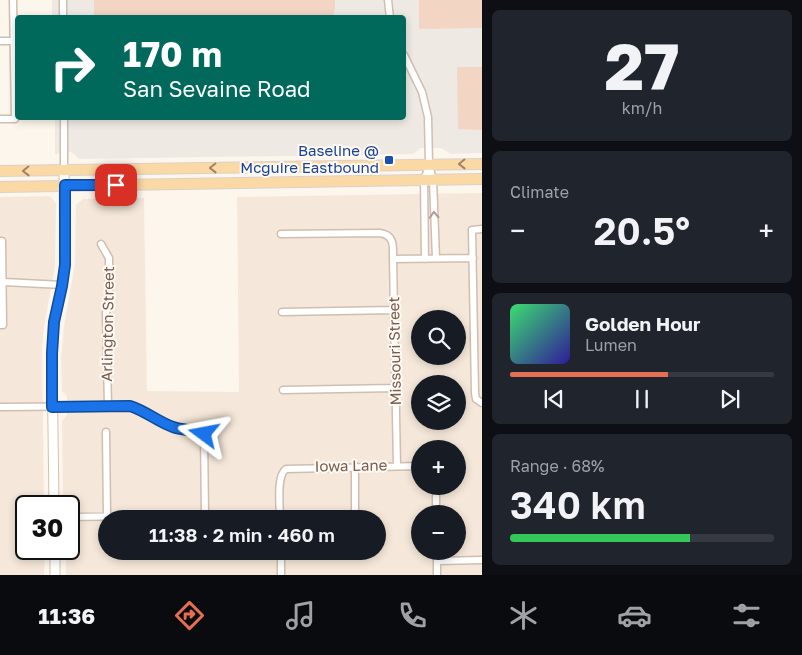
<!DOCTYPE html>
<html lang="en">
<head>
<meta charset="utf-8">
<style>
	:root { --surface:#171b24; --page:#20242c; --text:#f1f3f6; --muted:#9ea1a6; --line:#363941; --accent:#e76f51 }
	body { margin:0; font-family:"Golos Text",sans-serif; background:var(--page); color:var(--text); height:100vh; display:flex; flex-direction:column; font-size:19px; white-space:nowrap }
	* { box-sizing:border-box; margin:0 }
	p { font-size:16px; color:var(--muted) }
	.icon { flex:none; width:28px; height:28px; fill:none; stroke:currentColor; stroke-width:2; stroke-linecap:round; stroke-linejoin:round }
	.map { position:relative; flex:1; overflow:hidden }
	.side { display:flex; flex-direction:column; gap:10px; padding:10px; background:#0d0f14; width:320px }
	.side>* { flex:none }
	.banner { position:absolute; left:15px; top:15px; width:391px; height:105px; border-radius:5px; box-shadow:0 2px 8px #0003; background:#00695c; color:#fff; overflow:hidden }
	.fabs { position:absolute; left:411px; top:310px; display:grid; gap:10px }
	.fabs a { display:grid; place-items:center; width:55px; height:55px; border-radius:50%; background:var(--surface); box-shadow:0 2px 8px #0003; font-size:25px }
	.speed { position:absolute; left:15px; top:495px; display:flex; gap:10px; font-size:25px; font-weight:700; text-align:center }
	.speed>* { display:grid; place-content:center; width:65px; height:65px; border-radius:50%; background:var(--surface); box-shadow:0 2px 8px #0003; line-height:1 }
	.speed .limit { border:2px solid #111; border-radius:8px; background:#fff; color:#111 }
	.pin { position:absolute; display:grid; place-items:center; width:42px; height:42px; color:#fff; margin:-21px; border-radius:10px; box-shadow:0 2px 8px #0006 }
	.me { position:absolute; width:55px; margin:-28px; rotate:283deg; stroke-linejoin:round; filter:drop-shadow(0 0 4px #0008) }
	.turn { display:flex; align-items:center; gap:18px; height:105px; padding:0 25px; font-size:22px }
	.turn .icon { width:65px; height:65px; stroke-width:2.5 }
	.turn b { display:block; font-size:35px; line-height:42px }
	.big { font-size:38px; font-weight:600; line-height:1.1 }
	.side .tile { flex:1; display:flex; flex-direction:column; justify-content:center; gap:8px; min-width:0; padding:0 18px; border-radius:8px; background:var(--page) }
	.side .dial { align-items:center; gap:0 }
	.dial b { font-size:65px; line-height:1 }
	.song { display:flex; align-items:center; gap:15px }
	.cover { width:60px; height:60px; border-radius:8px; background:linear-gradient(135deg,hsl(140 70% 55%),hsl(250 70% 35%)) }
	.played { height:5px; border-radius:2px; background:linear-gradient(90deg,var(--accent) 60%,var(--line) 60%) }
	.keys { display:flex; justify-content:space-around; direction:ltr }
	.heat { display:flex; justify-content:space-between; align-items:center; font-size:28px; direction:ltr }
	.charge { height:8px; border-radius:4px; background:linear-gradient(90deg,#34c759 68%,var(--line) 0) }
	.trip { position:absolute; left:98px; top:510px; width:288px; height:50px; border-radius:25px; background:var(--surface); box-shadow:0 2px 8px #0003; font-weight:600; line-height:50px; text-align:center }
	.tab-bar { display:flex; height:80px; justify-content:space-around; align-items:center; background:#090b0e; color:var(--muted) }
	.tab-bar .icon { width:35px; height:35px }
	.tab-bar .current { color:var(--accent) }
	.tab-bar b { font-size:22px; color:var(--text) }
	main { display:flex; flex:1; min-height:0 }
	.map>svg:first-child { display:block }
</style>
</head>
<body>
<main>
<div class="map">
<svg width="482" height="575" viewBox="0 0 482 575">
	<rect width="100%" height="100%" fill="#fdf6ec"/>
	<!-- residential -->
	<path fill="#f5e8da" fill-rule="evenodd" d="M482,193V575H66V549H69V508L63,502L62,421L67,415V396L62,391L61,359L64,326L75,264L76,205L83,199L144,198L147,391L239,392L237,197ZM420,319H458V356H420ZM420,384H458V421H420ZM420,449H458V486H420ZM420,514H458V551H420ZM106,519H376V551H106Z
		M50,196L56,203L55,266L44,327L42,347L44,506H26V549H45L44,575H0V197Z"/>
	<!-- industrial -->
	<path fill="#efe9e4" d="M52,0H482V153L451,154L441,148H421L413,154L79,159L72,152L55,154V118H404V18L52,17Z"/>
	<!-- building -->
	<path fill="#f3d5c3" d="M94,0H335V10H334V18H94Z
		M419,0H482V28L419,29Z
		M457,67H482V130L458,129Z"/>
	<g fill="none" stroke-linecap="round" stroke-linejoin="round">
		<defs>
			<path id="street" d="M63,0V18
				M388,0L390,18
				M0,41H14
				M404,55L422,92L428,117L429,165L433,180L436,258
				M64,118V171
				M0,119H15L13,0
				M482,229L472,230L475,393L476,399L482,403
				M281,234L380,233C395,235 393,247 393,259L397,466
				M0,241H2L3,325H0
				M101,244L109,258V291L106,313L108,406
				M393,259L473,258
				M425,259L424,180L429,166
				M4,282L62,285
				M282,312L394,310
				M283,390L395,388
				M0,407L130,406C146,411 158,422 173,427C184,431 194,429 204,434L205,515L69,517
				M106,432L107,516
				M355,466V510
				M436,486V514
				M280,519C280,506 276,476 286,469L420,466
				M281,551V575
				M437,551V575
				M437,561L482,560"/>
			<path id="secondary" d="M54,506L52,353L54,322L62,285L65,265L64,171
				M55,549V575"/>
			<path id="primary" d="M0,171L482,164
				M0,187L482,179"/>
		</defs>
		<!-- street casing -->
		<use href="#street" stroke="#d1beb0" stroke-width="9"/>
		<!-- secondary casing -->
		<use href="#secondary" stroke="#d6c0b0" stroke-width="11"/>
		<!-- primary casing -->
		<use href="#primary" stroke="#dad1cd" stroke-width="12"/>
		<!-- street -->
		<use href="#street" stroke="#fff" stroke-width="6"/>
		<!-- secondary -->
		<use href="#secondary" stroke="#fff" stroke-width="9"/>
		<!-- primary -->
		<use href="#primary" stroke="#fbd9a5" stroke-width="10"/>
	</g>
	<!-- one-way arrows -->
	<defs><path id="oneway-chevron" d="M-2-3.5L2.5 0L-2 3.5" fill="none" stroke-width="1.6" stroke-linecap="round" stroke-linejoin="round" transform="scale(1.25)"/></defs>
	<g stroke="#a18267">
		<use href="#oneway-chevron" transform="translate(462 164) rotate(179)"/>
		<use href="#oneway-chevron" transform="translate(213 168) rotate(179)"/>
		<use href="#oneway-chevron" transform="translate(26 171) rotate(179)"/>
	</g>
	<use stroke="#af9d94" href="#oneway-chevron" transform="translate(434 215) rotate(-93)"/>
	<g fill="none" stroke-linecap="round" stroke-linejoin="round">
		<defs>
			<path id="route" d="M116,185H65V265L62,286L54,322L52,353V407L130,406C146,411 158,422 173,427C184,431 194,429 204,434"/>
		</defs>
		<!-- route casing -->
		<use href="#route" stroke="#114b97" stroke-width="12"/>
		<!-- route -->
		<use href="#route" stroke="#1a73e8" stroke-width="9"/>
	</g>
	<!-- markers -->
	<rect fill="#1a4fb4" stroke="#fffaf3" stroke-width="2" x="384" y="155" width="10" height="10" rx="2.5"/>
	<g text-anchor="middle" stroke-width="4" stroke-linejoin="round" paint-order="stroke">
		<!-- transit labels -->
		<g font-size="15" fill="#164399" stroke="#fffaf3" text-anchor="end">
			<text x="379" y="156">Baseline @<tspan x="379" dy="17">Mcguire Eastbound</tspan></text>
		</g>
		<!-- street labels -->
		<g font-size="15" fill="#7a5c4d" stroke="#fffaf3">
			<text transform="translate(108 324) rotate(-89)" y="5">Arlington Street</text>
			<text transform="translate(395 351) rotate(-91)" y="5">Missouri Street</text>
			<text transform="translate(351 466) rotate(-1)" y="5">Iowa Lane</text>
		</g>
	</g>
</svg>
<div class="fabs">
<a><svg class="icon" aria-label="search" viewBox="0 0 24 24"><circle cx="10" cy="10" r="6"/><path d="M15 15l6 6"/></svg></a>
<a><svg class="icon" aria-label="layers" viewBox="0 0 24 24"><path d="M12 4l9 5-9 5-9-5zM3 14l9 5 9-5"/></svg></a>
<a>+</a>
<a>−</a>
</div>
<div class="speed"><div class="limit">30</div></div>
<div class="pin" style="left:116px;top:185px;background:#d93025"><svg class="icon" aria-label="arrive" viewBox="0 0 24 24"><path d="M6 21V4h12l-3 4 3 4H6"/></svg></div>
<svg class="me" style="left:204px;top:434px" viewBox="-20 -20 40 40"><path d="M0-17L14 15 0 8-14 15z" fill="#1a73e8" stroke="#fff" stroke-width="4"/></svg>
<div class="trip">11:38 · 2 min · 460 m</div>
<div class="banner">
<div class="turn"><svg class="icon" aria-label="right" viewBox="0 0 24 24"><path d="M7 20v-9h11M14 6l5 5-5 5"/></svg><div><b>170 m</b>San Sevaine Road</div></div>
</div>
</div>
<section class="side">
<div class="tile dial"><b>27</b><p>km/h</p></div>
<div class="tile"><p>Climate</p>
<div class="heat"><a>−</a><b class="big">20.5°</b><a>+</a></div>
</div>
<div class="tile">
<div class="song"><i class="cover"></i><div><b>Golden Hour</b><p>Lumen</p></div></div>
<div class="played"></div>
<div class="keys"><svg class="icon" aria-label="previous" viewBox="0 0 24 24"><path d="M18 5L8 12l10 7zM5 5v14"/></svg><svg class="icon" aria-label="pause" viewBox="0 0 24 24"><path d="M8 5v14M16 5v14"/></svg><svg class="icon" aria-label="next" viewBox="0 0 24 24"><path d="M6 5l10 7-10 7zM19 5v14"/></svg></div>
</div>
<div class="tile"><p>Range · 68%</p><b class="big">340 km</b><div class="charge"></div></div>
</section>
</main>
<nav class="tab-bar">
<b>11:36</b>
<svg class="icon current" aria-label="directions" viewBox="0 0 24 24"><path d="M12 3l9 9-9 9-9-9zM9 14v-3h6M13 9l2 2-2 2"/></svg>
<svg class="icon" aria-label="music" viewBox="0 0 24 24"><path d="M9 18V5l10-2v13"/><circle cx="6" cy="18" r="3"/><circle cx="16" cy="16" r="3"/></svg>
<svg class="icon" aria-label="phone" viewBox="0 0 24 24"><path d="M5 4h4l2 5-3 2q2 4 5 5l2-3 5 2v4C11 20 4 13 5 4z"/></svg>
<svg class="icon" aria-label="climate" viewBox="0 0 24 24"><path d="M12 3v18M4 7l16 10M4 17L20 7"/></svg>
<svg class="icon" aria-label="car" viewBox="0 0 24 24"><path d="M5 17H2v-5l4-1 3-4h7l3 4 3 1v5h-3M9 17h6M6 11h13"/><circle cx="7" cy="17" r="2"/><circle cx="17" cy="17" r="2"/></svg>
<svg class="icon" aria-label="filters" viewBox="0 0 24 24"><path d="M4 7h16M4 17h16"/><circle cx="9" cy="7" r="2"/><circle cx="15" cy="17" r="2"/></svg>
</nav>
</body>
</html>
